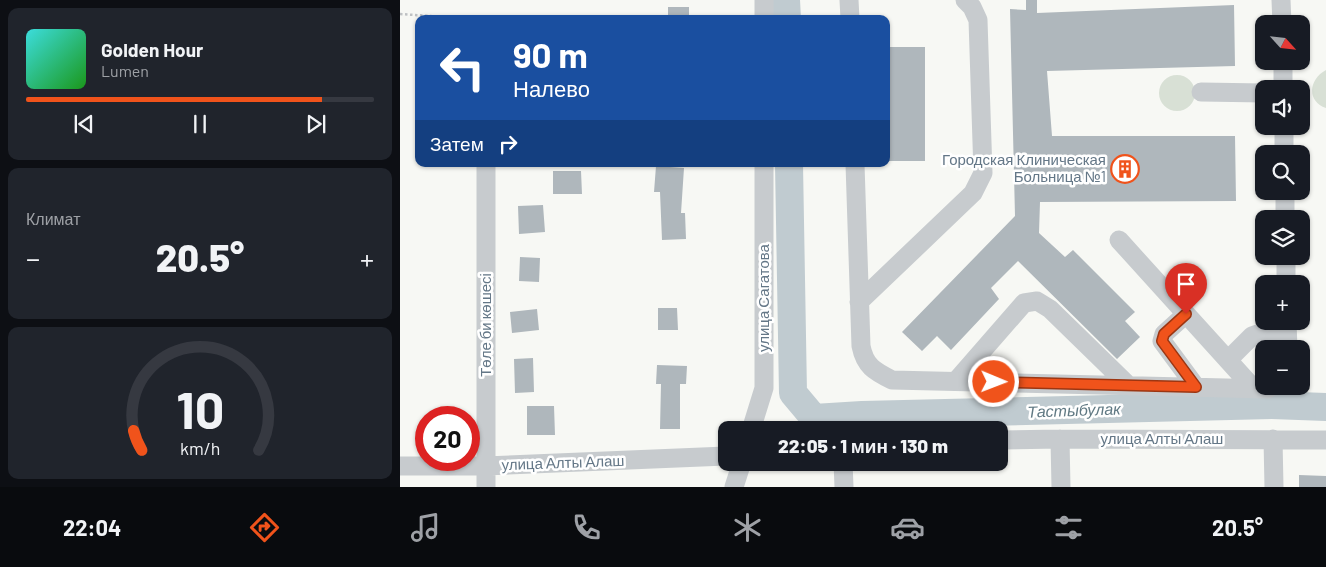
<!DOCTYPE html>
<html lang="ru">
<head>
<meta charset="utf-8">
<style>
	:root { --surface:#171b24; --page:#20242c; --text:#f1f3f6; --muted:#9ea1a6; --line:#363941; --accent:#f0531b }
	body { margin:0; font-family:Barlow,sans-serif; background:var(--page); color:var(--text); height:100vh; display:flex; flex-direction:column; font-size:19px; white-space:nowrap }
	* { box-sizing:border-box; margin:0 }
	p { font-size:16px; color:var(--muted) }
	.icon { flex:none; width:28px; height:28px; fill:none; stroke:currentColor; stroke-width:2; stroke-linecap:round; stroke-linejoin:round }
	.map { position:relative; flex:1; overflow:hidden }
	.details { display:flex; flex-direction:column; gap:8px; padding:8px; background:#0d0f14; width:400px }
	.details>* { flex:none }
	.banner { position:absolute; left:15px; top:15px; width:475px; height:152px; border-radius:10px; box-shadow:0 1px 4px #0004; background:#1a4fa0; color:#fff; overflow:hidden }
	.needle { width:32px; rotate:117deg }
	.tools { position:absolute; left:855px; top:15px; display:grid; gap:10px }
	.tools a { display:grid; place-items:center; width:55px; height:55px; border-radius:10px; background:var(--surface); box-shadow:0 1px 4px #0004; font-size:25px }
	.speed { position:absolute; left:15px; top:406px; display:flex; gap:10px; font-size:25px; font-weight:700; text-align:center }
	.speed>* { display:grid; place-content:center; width:65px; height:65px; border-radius:50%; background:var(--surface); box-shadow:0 1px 4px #0004; line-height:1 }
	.speed .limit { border:8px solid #d22; background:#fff; color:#111 }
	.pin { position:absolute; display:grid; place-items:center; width:42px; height:42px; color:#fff; margin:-51px -21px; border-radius:50% 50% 50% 0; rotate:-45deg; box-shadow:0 0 5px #0007 }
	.pin .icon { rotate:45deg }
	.me { position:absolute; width:55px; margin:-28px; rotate:91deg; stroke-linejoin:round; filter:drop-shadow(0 0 4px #0008) }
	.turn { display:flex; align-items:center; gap:18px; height:105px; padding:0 15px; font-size:22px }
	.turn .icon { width:65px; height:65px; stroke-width:2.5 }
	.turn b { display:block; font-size:35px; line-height:42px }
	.then { display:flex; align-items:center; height:48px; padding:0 15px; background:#0003; gap:10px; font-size:19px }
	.big { font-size:38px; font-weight:800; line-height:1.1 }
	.details .widget { flex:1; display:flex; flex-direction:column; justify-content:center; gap:8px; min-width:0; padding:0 18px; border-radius:10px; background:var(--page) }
	.details .dial { align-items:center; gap:0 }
	.dial svg { height:130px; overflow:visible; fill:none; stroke:var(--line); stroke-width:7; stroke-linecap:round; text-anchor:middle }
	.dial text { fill:var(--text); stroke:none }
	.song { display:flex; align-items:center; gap:15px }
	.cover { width:60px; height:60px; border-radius:8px; background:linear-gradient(135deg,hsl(180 70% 55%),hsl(120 70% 35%)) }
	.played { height:5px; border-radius:2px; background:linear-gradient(90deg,var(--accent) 85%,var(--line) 85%) }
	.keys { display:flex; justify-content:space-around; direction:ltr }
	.heat { display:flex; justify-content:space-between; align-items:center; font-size:28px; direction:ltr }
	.trip { position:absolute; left:318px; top:421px; width:290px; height:50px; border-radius:10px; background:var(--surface); box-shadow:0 1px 4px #0004; font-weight:800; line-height:50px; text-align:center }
	.tab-bar { display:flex; height:80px; justify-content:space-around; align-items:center; background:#090b0e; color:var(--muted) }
	.tab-bar .icon { width:35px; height:35px }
	.tab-bar .on { color:var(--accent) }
	.tab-bar b { font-size:22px; color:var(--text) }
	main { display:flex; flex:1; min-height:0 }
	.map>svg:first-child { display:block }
</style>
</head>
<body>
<main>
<section class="details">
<div class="widget">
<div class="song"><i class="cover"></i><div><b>Golden Hour</b><p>Lumen</p></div></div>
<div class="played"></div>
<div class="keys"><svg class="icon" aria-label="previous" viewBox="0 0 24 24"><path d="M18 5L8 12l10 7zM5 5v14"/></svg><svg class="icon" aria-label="pause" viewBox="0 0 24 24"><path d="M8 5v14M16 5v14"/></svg><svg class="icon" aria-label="next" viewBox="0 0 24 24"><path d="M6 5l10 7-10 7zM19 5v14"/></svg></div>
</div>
<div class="widget"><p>Климат</p>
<div class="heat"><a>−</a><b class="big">20.5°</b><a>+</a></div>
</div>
<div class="widget dial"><svg viewBox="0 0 100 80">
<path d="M14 69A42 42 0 1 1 86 69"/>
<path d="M14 69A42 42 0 0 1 9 57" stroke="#f0531b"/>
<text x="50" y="56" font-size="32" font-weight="700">10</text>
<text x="50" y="72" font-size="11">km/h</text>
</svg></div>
</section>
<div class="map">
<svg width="926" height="487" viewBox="0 0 926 487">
	<rect width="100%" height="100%" fill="#f7f8f4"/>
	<!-- green -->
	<path fill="#d8e0d5" d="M926,70V108C906,101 909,79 926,70Z
		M759 93a18 18 0 1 1 36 0a18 18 0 1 1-36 0Z"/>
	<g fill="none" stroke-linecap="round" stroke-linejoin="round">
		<!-- river -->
		<path stroke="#c0cbd0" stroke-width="28" d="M386,0L387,19
			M389,164L393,393L414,418L462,415L872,405L926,407"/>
	</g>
	<!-- building -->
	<path fill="#afb7bc" d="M626,0H637V13L834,5L835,66L647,71L652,136H835L836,201L640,202L639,233L665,257L673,250L735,312L725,321L740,337L717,359L618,261L591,288L599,299L551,350L537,336L522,351L502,332L615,216L610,9L626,10Z
		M268,7H289V19H268Z
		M486,47H525V161H486Z
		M256,166L284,168L281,213H285L286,239L262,240L260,192H254Z
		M153,171H181L182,194H153Z
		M143,205L145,232L119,234L118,206Z
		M120,257L140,258L139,282L119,281Z
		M258,308H277L278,330H258Z
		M137,309L139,330L112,333L110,312Z
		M133,358L134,392L115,393L114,359Z
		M257,365L287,366L286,384H280V429H260L261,384H256Z
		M127,406H154L155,435H127Z
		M899,475L926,476V487H899Z"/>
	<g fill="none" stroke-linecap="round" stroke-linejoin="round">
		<!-- path -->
		<path stroke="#bec1c3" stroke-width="2.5" stroke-dasharray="2.5 2.5" stroke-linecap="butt" d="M0,14L75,19"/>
		<!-- minor -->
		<path stroke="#c7cbce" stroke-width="19" d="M449,0L450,19
			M881,0L882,24
			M364,19V0
			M883,61V89
			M801,92L864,93
			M884,126V154
			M455,164L461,346C465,366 474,371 492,380L868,389L872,386
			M885,191V219
			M719,240L854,389
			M886,256V284
			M459,302L573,193L583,173L578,20L572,7L565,0
			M786,314L764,334L762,341L796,387
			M887,321L888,349
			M828,360L852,336L866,331L887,332
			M556,381L624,303L637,301L650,309L729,386
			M351,430L364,388V164
			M660,439L661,487
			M873,439L874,487
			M599,440L660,439L926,440
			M443,462L444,487
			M0,466H85L326,456
			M86,487V164
			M334,487L342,462"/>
	</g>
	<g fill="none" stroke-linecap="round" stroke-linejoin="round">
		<defs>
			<path id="route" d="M594,382L796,387L762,341L764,334L786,314"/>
		</defs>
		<!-- route casing -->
		<use href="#route" stroke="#9c3612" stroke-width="12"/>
		<!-- route -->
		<use href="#route" stroke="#f0531b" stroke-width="9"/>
	</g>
	<!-- icons -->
	<defs>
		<symbol id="building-ring" viewBox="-11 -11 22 22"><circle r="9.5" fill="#fff" stroke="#f0531b" stroke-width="1.5"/><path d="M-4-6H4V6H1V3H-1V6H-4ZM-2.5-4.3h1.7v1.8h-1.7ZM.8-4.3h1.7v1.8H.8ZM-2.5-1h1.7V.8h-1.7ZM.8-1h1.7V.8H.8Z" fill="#f0531b"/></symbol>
	</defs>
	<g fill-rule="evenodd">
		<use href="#building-ring" x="709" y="153" width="32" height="32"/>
	</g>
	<g text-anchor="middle" stroke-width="5" stroke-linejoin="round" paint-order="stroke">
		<!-- poi labels -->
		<g font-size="15" fill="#647787" stroke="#fff" text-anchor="end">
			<text x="706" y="165">Городская Клиническая<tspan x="706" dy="17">Больница №1</tspan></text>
		</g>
		<!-- street labels -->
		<g font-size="15" fill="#647787" stroke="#fff">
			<text transform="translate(364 298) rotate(-90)" y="5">улица Сагатова</text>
			<text transform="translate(86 325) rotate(-90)" y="5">Төле би көшесі</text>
			<text x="762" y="444">улица Алты Алаш</text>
			<text transform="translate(163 463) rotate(-2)" y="5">улица Алты Алаш</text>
		</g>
		<!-- water labels -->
		<g font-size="16" font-style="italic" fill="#607983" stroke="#fff">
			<text transform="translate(674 410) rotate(-2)" y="6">Тастыбулак</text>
		</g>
	</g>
</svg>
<div class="tools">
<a><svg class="needle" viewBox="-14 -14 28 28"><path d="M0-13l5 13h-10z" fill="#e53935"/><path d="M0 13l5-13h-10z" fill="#9ea1a6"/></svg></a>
<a><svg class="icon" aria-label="sound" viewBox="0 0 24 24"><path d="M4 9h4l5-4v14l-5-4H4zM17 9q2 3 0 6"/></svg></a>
<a><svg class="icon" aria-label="search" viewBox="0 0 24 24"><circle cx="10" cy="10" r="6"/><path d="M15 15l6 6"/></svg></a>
<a><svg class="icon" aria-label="layers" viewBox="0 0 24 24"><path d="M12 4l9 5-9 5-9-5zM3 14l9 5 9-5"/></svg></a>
<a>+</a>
<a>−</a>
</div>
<div class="speed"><div class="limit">20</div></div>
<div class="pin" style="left:786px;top:314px;background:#d93025"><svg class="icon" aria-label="arrive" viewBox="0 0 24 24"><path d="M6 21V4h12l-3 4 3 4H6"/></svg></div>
<svg class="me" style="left:594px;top:382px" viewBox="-20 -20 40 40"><circle r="17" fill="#f0531b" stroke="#fff" stroke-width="3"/><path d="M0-11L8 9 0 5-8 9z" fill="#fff"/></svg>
<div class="trip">22:05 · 1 мин · 130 m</div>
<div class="banner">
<div class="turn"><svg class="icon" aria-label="left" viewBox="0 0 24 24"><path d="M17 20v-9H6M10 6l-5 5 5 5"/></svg><div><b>90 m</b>Налево</div></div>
<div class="then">Затем<svg class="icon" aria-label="right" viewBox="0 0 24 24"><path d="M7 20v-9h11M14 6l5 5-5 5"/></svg></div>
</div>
</div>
</main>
<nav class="tab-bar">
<b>22:04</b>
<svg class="icon on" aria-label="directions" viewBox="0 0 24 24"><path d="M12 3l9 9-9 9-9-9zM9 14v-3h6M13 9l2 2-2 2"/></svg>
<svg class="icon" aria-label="music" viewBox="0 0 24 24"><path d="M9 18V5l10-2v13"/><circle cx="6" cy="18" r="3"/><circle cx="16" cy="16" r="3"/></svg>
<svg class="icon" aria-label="phone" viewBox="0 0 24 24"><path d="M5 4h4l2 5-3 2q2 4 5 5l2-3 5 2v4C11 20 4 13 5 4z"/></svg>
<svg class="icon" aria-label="climate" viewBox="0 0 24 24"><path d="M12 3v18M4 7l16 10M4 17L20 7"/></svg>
<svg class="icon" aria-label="car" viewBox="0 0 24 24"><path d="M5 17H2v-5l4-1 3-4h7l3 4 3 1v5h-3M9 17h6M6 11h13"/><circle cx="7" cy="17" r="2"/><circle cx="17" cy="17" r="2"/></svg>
<svg class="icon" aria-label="filters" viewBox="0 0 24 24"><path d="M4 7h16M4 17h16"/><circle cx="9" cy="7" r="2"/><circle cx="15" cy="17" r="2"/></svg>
<b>20.5°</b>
</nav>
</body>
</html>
